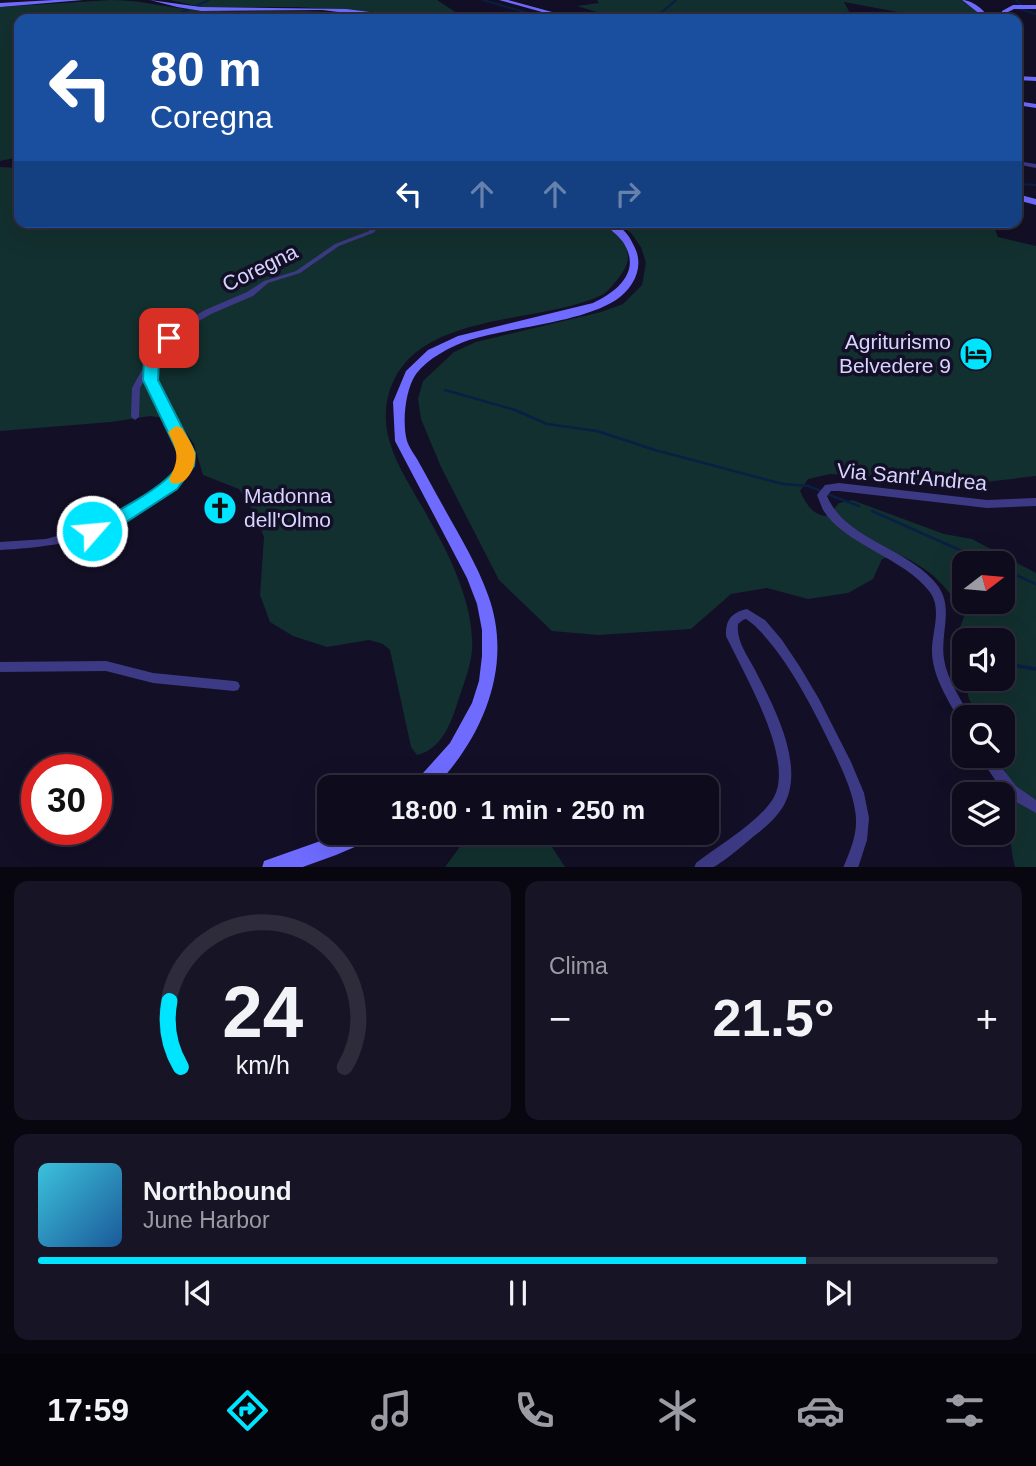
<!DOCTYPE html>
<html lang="it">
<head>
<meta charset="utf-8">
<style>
	:root { --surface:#0e0b1c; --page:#171425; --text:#f1f3f6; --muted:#9b9ba3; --line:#2e2b3b; --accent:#00e5ff }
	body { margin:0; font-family:Helvetica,sans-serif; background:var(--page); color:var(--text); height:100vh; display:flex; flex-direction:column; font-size:26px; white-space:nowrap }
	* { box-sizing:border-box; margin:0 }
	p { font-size:23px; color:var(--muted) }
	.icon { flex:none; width:38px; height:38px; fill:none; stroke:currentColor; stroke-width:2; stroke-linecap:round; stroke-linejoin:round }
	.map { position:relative; height:867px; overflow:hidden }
	.side { display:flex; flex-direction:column; gap:14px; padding:14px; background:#08060f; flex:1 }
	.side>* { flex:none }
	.guide { position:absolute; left:14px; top:14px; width:1008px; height:214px; border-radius:14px; box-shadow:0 7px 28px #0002,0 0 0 2px var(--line); background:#1a4fa0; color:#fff; overflow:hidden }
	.needle { width:46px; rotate:74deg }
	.controls { position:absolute; left:952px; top:551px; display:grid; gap:14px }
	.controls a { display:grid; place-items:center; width:63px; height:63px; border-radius:14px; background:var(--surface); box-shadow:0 7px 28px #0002,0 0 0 2px var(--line); font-size:35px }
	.speed { position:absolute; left:21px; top:754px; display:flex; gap:14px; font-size:35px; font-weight:700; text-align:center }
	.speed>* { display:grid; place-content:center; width:91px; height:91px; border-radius:50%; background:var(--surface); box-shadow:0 7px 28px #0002,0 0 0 2px var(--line); line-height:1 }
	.speed .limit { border:10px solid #d22; background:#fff; color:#111 }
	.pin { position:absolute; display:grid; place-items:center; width:60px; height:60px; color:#fff; margin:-30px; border-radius:14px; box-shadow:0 4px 10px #0006 }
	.me { position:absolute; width:77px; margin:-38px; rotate:63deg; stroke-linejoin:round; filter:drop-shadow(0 0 5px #0008) }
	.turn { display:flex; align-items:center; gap:24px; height:147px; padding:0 21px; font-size:32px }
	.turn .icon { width:91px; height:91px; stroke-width:2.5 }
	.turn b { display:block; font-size:49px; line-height:60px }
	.lanes { display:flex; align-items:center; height:66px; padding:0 21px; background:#0003; justify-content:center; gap:35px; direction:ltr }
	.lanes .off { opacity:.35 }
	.big { font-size:52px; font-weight:600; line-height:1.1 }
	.side .widget { flex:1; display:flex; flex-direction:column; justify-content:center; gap:10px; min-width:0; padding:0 24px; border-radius:14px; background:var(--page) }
	.side .dial { align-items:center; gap:0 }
	.dial svg { height:182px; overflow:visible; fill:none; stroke:var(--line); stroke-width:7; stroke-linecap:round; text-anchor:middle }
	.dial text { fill:var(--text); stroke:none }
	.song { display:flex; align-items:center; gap:21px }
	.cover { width:84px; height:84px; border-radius:10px; background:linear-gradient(135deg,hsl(190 70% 55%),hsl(210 70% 35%)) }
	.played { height:7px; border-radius:4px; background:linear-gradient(90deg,var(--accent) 80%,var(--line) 80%) }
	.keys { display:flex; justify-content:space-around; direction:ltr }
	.heat { display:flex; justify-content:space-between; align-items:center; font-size:38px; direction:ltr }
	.side .tiles { flex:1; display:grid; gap:14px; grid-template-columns:1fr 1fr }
	.widget:last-child { grid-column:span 2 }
	.trip { position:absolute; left:317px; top:775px; width:402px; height:70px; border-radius:14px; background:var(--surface); box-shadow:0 7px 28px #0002,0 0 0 2px var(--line); font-weight:600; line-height:70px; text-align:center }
	.tab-bar { display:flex; height:112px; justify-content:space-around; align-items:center; background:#06040b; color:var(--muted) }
	.tab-bar .icon { width:49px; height:49px }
	.tab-bar .active { color:var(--accent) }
	.tab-bar b { font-size:32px; color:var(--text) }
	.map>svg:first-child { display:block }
</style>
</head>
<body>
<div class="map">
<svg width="1036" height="868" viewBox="0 0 1036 868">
	<rect width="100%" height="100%" fill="#130f26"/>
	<!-- green -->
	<path fill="#12302f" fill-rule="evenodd" d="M111,0C146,0 174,10 207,11C266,12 325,7 384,19H19V157L0,161V7Z
		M170,0H437L466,19H403L373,12L297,7H201Z
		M597,0H961L979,13L982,19H935L844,2L852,17L856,19H620L577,6L599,3Z
		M0,167L19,168V222H600C621,236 639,252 620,276C615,282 609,291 602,295C538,326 410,309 388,397C377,442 409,481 429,519C449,554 470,597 472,638C474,661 464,682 457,704C450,726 441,749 417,755L411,747L390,650L383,644L369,640L327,647L293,636L270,622L260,595L264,537L254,512L239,489L203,475L194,444L178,420L150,416L111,422L0,431Z
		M616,222H992L998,237L1036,246V476L943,487L899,478L830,474L808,479L800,491C806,504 813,516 828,516L839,503L852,500L944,534L972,539L1036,573V867H1015C1005,831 1017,789 999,756H1003V718L979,717L969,699L964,679H1003V640H964V678L956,638L965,614C944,584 932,570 898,554L882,559L873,579L848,593L808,599L767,588L731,594L691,629L598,635L552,631L499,580L441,467L421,419L418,399L423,381L454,352L476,342L601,312L623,304L642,285L646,263L641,247L631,233ZM964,564H1003V602H964Z
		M470,833H543L565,867H445Z"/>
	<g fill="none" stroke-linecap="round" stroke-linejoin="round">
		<!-- stream-far2 -->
		<path stroke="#0a1f44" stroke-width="2" d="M483,0L548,19
			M1016,0L1022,6
			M1016,8L1036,14
			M167,19L209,0
			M654,19L676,0
			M16,69L19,68
			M1017,184L1036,185"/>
		<!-- stream-far1 -->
		<path stroke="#0a1f44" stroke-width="2.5" d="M445,390L515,410L547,424L597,431L655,450L783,484L808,486L821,491
			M827,494L859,506
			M872,511L991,564
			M1003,569L1036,584"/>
		<!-- stream -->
		<path stroke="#0a1f44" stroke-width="3.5" d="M1017,666L1036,669"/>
		<!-- street -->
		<path fill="#3d3a85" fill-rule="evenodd" d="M1023,162L1036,164V168L1021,165L1020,164Z
			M377,222H384L373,233L339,246L300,273L268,283L253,296L211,314L182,331L162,349L155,360V380L191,453C190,479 173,488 153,501C139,510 126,520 111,527C79,544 36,548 0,550V542L46,539L90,527L104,522L168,482L182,465L183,453L147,380V376L140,388L139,417L135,420L131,417L132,388L156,345L176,327L205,310L247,292L264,281L296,271L335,244L369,231Z
			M839,483L987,500L1036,498V506L987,508L839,491H831L827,496C846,541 910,548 938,586C954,609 940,633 944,659C947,680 961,698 970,718H964V724L960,722C948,699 931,675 932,648C933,629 942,607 929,591C904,558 845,545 823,510C821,505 819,500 817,495L825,485Z
			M747,609L765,620L782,640L800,667L819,699L851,762L864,793L869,818L867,840L858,868H843C851,849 859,831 855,810C852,790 843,772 835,754C816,714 789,660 758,629C755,625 750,622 746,619L743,620L738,624C736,640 747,655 754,668C773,705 806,765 784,805C777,817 765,828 754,836C746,843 719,866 711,868C706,868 699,868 694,868L696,863C719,845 760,822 774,797C795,759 743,672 726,636C725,620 732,612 747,609Z
			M106,661L153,673L234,681L238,682L240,686L238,690L234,691L153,683L106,671L0,672V662Z
			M979,756H993L1016,786L1036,800V813L1006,796Z"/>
		<!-- secondary -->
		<path fill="#6f6bff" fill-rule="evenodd" d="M54,0H83L0,7V3Z
			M150,0L201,7L346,9L370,12L396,19L322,10L201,11L177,7Z
			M499,0H508L563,15L560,17Z
			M962,0C972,0 985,10 989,19H983L981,15Z
			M1036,5V9H1014L1008,12V19H1002V11L1013,5Z
			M1017,76L1036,77V81L1017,80Z
			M1017,101L1036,104V108L1017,105Z
			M1017,194L1036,199V205L1017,200Z
			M603,222C618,222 628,232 634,246C645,266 634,288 616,300C580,323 511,327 469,340C450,347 428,358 416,374C405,390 402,423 407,441C409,447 414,454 417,459C426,475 434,490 443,506C459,535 477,564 488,595C514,665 483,737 434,788H412L415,782L450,743L472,703L479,681L482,656V630L477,604L467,578L395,441L393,402L406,371L428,350L458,336L593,303C618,291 642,271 623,242C617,234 609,229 603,222Z
			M343,833H373L371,840L336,855L300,868H262L264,861Z"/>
	</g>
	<!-- route -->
	<path fill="#00e5ff" stroke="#0095a6" stroke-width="2" d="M169,333L176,338L159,361L158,380L195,453L194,466L177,489L114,530L92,539L86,536L83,531L86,526C106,518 171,485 178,464C179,460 178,456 178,453L143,380L144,360L164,334Z"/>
	<!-- slow -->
	<path fill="#f59e0b" d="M176,426L182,428C186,435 193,445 195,453C197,467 186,488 171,483L169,479C180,459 178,452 168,432Z"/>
	<!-- icons -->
	<defs>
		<symbol id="hotel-disc" viewBox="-11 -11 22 22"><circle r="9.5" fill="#00e5ff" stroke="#130f26"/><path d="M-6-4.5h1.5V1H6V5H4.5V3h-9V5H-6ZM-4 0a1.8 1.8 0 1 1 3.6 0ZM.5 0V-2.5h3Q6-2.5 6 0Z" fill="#111"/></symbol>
		<symbol id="church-disc" viewBox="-11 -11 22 22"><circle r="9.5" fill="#00e5ff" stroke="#130f26"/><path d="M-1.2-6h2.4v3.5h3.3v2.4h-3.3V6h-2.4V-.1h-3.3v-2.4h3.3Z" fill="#111"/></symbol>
	</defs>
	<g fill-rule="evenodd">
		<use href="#hotel-disc" x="957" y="335" width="38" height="38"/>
		<use href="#church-disc" x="201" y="489" width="38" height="38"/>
	</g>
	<g text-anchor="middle" stroke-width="7" stroke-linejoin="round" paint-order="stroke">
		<!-- street labels -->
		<g font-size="21" fill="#d9d4ff" stroke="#130f26">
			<text transform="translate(260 268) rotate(-26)" y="7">Coregna</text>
			<text transform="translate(912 477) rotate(5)" y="7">Via Sant'Andrea</text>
		</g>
		<!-- poi labels -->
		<g font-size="21" fill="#d9d4ff" stroke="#130f26" text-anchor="end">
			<text x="951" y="349">Agriturismo<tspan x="951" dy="24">Belvedere 9</tspan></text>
			<text x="244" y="503" text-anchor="start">Madonna<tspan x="244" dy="24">dell'Olmo</tspan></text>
		</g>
	</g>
</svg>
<div class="controls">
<a><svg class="needle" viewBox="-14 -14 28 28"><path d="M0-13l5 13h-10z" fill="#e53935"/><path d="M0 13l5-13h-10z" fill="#9b9ba3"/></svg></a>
<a><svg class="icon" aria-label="sound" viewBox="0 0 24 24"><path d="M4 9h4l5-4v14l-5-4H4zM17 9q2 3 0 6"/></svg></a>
<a><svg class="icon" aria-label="search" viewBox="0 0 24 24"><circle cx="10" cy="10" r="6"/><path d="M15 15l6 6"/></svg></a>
<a><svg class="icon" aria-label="layers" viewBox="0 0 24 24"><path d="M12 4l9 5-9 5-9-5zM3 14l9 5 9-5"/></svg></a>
</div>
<div class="speed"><div class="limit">30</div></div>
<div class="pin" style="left:169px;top:338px;background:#d93025"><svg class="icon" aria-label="arrive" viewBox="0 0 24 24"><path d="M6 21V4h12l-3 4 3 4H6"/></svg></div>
<svg class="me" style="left:92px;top:531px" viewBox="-20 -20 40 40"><circle r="17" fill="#00e5ff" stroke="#fff" stroke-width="3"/><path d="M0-11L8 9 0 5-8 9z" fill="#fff"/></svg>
<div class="trip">18:00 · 1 min · 250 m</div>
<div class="guide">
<div class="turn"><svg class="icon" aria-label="left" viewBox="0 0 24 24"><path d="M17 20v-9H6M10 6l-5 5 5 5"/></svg><div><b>80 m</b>Coregna</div></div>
<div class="lanes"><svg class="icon" aria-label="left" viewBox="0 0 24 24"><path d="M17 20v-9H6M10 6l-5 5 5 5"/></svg><svg class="icon off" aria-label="ahead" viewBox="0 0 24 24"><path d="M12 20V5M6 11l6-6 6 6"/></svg><svg class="icon off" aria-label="ahead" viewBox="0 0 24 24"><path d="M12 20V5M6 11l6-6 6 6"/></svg><svg class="icon off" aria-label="right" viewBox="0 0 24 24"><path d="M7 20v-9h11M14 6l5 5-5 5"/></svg></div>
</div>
</div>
<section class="side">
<div class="tiles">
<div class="widget dial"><svg viewBox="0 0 100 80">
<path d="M14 69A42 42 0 1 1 86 69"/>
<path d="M14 69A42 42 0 0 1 9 40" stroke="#00e5ff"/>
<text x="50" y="56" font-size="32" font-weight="700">24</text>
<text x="50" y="72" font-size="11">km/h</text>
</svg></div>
<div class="widget"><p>Clima</p>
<div class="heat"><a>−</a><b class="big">21.5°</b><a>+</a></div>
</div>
<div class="widget">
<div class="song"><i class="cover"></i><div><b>Northbound</b><p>June Harbor</p></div></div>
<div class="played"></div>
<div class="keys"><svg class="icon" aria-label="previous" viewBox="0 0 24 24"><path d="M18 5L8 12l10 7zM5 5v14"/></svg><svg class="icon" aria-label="pause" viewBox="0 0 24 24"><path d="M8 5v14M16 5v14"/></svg><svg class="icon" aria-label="next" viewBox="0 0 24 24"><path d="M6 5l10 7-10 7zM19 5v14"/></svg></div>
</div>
</div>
</section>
<nav class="tab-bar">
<b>17:59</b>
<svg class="icon active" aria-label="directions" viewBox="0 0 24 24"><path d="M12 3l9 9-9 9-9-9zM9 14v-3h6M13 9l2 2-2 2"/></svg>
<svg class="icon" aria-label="music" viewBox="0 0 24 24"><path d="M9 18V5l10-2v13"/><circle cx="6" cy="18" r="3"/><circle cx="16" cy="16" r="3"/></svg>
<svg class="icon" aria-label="phone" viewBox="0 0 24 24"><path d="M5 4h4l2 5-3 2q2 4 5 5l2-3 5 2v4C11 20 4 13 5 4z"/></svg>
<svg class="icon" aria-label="climate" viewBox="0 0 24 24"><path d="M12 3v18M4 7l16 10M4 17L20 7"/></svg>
<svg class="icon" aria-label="car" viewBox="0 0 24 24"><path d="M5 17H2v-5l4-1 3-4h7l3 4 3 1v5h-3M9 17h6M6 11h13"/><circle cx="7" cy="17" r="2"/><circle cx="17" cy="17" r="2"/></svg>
<svg class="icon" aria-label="filters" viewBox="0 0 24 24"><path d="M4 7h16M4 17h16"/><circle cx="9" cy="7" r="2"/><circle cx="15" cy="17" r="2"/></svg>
</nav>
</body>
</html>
